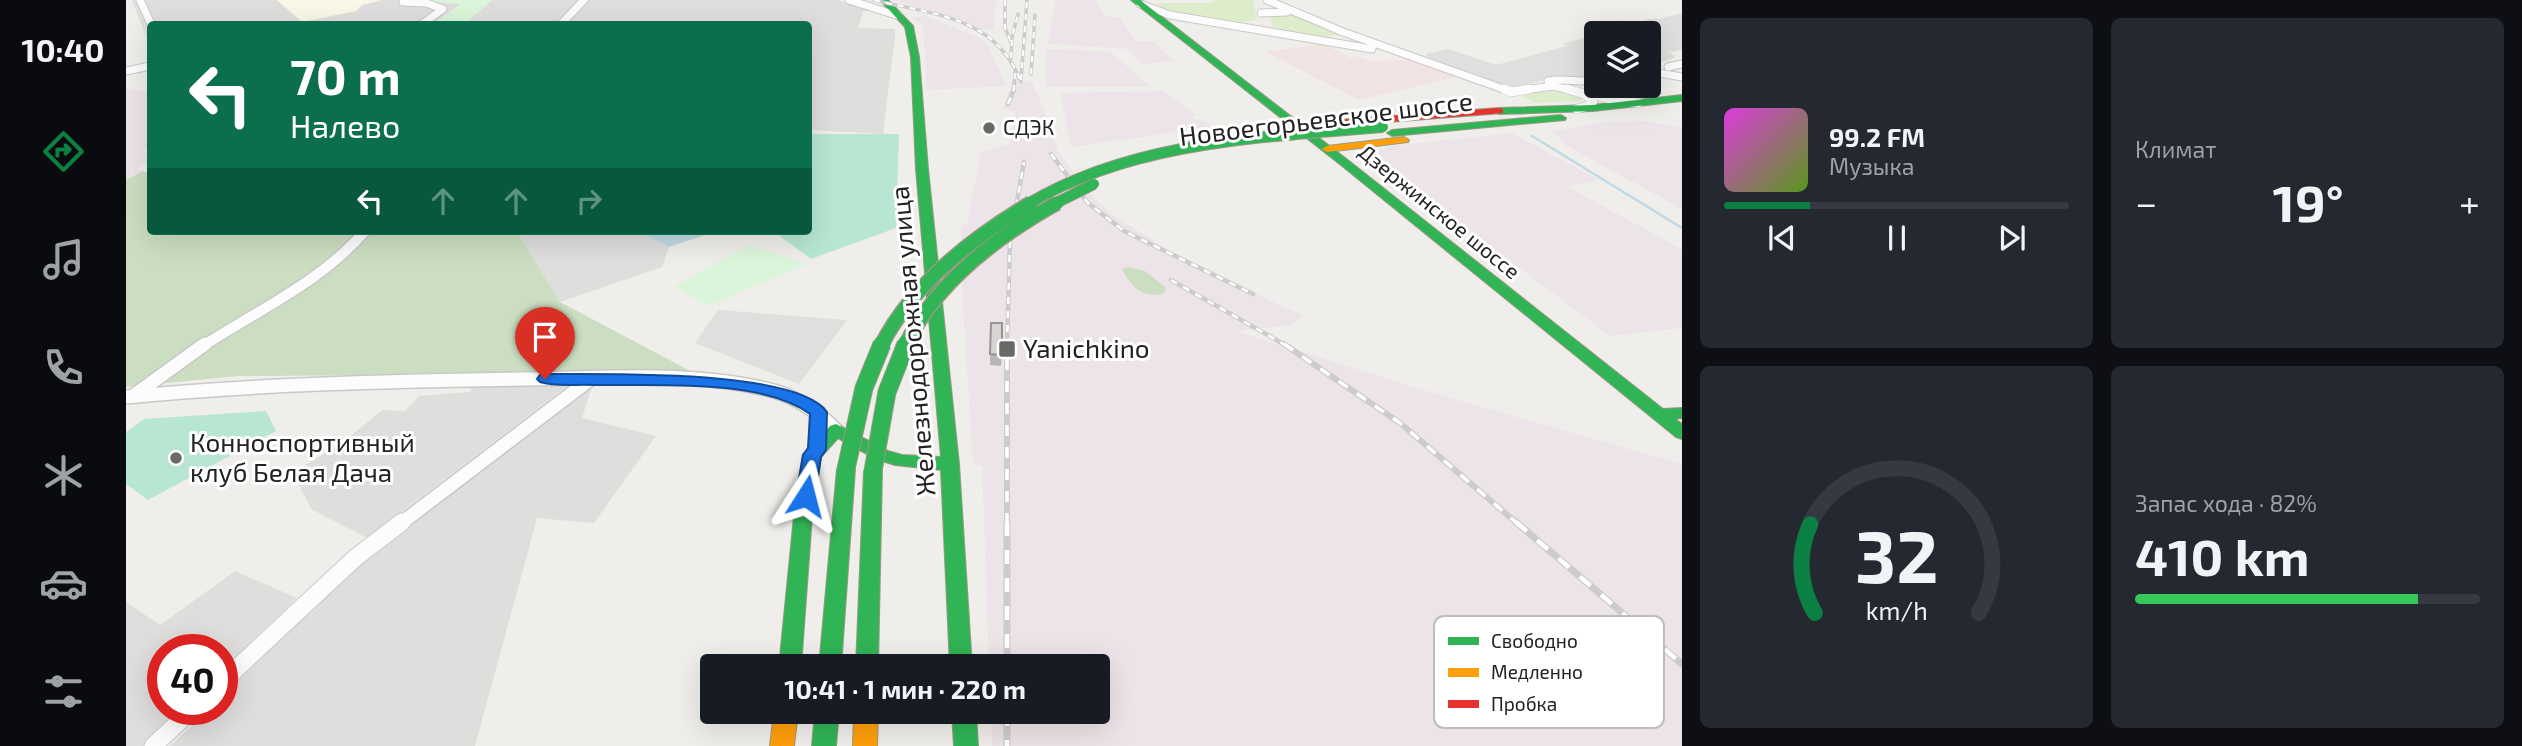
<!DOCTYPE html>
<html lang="ru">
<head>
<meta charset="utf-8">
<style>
	:root { --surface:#171b24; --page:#242831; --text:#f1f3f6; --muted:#9ea1a6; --line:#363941; --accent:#0b8043 }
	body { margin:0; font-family:"Exo 2",sans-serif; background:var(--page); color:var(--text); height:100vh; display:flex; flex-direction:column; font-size:26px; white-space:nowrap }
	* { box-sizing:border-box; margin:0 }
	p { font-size:23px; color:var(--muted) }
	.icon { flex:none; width:38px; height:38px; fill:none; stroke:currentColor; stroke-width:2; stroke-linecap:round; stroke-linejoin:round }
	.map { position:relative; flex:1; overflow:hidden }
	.panel { display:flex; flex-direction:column; gap:18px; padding:18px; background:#0d0f14; width:840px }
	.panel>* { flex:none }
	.top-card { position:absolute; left:21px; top:21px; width:665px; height:214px; border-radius:7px; box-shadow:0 7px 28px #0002; background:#0b6e4f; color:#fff; overflow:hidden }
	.buttons { position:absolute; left:1458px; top:21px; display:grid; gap:14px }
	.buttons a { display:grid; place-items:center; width:77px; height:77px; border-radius:7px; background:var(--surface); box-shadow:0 7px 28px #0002; font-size:35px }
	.speed { position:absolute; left:21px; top:634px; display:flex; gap:14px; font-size:35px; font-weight:700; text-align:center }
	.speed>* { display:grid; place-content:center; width:91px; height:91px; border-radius:50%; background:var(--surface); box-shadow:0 7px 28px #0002; line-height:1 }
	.speed .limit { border:10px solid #d22; background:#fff; color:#111 }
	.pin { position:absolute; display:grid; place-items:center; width:60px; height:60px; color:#fff; margin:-72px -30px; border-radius:50% 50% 50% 0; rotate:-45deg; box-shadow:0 0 7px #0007 }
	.pin .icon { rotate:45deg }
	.me { position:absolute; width:77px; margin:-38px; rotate:9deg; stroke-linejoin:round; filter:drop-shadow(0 0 5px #0008) }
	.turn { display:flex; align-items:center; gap:24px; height:147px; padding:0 28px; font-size:32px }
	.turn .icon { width:91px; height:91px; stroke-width:2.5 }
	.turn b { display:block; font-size:49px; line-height:60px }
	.lanes { display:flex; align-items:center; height:66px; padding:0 28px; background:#0003; justify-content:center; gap:35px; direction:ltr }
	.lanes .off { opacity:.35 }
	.big { font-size:52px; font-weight:700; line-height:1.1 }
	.panel .widget { flex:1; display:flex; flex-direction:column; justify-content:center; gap:10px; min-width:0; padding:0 24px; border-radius:10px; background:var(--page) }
	.panel .dial { align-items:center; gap:0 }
	.dial svg { height:182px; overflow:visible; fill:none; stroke:var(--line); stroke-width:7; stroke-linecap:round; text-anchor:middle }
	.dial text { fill:var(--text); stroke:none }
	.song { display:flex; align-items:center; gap:21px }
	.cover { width:84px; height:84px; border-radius:10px; background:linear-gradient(135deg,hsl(300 70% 55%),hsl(90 70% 35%)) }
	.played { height:7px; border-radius:4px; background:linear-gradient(90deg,var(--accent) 25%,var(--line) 25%) }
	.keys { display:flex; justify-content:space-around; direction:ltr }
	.heat { display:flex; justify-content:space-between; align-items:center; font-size:38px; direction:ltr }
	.charge { height:10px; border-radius:5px; background:linear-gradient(90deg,#34c759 82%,var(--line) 0) }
	.panel .tiles { flex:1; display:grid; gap:18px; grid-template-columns:repeat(2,1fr) }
	.trip { position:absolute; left:574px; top:654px; width:410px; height:70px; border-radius:7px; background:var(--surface); box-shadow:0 7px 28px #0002; font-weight:700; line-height:70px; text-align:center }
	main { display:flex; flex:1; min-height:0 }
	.dock { display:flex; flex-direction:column; width:126px; justify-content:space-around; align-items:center; background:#090b0e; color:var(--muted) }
	.dock .icon { width:49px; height:49px }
	.dock .current { color:var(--accent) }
	.dock b { font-size:32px; color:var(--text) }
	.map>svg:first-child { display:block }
</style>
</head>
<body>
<main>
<nav class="dock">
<b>10:40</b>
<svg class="icon current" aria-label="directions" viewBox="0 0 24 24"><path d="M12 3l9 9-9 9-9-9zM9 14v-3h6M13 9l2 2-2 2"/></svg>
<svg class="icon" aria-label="music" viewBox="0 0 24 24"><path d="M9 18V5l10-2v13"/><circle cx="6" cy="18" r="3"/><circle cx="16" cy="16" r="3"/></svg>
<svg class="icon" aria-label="phone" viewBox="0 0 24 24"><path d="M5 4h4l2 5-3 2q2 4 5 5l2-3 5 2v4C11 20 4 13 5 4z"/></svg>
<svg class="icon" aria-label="climate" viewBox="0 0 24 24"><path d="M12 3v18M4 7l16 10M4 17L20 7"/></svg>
<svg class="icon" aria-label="car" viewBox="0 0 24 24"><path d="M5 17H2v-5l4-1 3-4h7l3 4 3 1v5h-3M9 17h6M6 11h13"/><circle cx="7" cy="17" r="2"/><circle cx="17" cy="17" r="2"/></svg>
<svg class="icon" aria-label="filters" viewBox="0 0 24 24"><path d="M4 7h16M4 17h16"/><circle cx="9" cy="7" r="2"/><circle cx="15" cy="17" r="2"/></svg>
</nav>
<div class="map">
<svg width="1556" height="746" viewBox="0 0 1556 746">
	<rect width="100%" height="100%" fill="#f0eeeb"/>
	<!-- residential -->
	<path fill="#dfdedc" d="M6,0H290L335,4L313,20L342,21L366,0H711L743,10L737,12L732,28L769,29V37L757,134L683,130L682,24H24V47Z
		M391,231H511L543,247L536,267L434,302Z
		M349,381H448L241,538L185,509L167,473L219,441L256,410L279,411L293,396L344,392Z
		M467,383L456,418L530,436L468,523L411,518L349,746H44L83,709H96V696L250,548Z
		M109,571L171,598L96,670V649H37V709H56L17,746H0V602L34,625Z"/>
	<!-- commercial -->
	<path fill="#f1e3e1" d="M1198,44L1225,58L1232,56L1243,61L1289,60L1334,76L1233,100L1140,52Z"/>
	<!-- industrial -->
	<path fill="#ede4e9" d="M766,0H870L868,30H854L830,18Z
		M930,0H969L980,16L994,18L1010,41H1027L1048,61L1017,64L1002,49L922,44Z
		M798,15L854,38L863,47L880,86L801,90L797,26L787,18Z
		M920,49L983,51L1026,87H920Z
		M886,81L906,82L927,130L931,150L962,192L984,213L1060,261L1178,316L1165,325L1110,331L1314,395L1556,464V746H866L865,712H971V667H863L856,466L847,465L837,307L835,226L841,224L855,152L884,144L890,113L877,108Z
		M0,88L24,93V137L21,140L24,141V147L16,151L23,153L24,160L11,170L17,171L0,180Z
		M1037,91L1069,114L1066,118L1080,122L1087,127L946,147L941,131L935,93Z
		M1517,121L1556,127V209L1439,145L1427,131L1472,123Z
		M1386,133L1473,180L1440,186L1556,249V328L1484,336L1253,163L1249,155L1251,150L1266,146Z"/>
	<!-- education -->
	<path fill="#f8f7e8" d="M151,0H256L236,5L230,11L176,22Z"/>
	<!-- grass -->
	<path fill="#ddeccb" d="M1088,0H1127L1131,20L1111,23L1043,12L1030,3H1085Z
		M1154,13L1165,14L1211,32V34C1194,41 1163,34 1147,27L1144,17L1145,14Z
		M1418,91L1443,92L1455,97L1454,101L1384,104L1408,102L1394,96Z"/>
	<!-- forest -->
	<path fill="#cbdec1" d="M17,171L24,175V231H391L434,302L568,373L112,376L0,387V180Z
		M1002,267L1019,271L1040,288L1038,293C1018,300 1004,286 996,269Z"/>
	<!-- park -->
	<path fill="#daf5da" d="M290,0H366L342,21H312L334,4Z
		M623,245L681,264L582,306L548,287Z"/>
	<!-- pitch -->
	<path fill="#b7e6d2" d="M683,134H773L770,228L685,259L647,231H682Z
		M140,411L150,431L22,500L0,484V432L18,419Z"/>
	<!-- parking -->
	<path fill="#e0dfde" d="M1556,13V50L1543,52L1549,57L1535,62H1523L1522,33H1477L1502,27L1498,24H1501L1520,27L1528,24L1518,19H1532Z
		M1470,35V77L1448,80L1428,77L1383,90L1354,80L1360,78L1301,57L1300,54L1322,49L1370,65L1441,46L1436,44Z
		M592,310L721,320L673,384L569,343Z"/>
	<!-- water -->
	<path fill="#bfdbe3" d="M511,231H591L543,247Z"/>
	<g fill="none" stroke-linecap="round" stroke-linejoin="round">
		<!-- stream -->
		<path stroke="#bfdbe3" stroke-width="2.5" d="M1406,136L1556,228"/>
		<defs>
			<path id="street-far4" d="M14,0L25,24
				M723,0L773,16
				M1141,0L1217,32L1383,91
				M277,2L300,3L317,9L296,24
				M1014,4L1044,15L1246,49
				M1135,13L1161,12
				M435,24L458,0
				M1542,67L1556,64
				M0,71L24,66
				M1522,71L1556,77
				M1423,84L1422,81C1438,78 1452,83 1470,80
				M1391,91L1427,86L1448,91"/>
			<path id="street-far3" d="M1378,89L1385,92L1403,89
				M1441,89L1459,94L1467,101L1465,105L1451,109
				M1462,93L1490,101L1512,103"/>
			<path id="street-far2" d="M77,346C132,310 195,282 239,231"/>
			<path id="street-far1" d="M7,396L79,344
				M0,397C133,384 265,381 398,379C480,378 568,370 648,391C672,398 692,412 710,430
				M691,450L693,412
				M274,524L466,378"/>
			<path id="street" d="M96,682L229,558L276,522
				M27,746L67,709"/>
			<path id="fast" d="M754,0H762L787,26L793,57L802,169L833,464L846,667H824L815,470L769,465L750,459L712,438L695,457L686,516L675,667H653L668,516L677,455L704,426L710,424L762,451L776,455L815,457L790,169L785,57L779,27Z
				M1005,0H1014L1223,161L1537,409L1556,408V418L1549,419L1556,424V439L1550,437L1215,165Z
				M1556,95V101L1467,111L1373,114L1368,111L1373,108L1467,105Z
				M1435,115L1440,118L1439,120L1266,136L1261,133L1266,130Z
				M720,463L726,465L729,469L715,667H693L711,469L714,465Z
				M747,465L753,467L756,471L752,667H730L738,471L741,467Z
				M689,712H713L710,746H686Z
				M826,712H850L852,746H828Z"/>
			<path id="slow" d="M1278,137L1283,140L1282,142L1201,152L1196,149L1201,146Z
				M648,712H672L668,746H644Z
				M728,712H752L751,746H727Z"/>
			<path id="jam" d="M1373,108L1377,109V113L1172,129L1167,126L1172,123Z"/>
		</defs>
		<!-- street-far4 casing -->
		<use href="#street-far4" stroke="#c9c8c7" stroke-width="9"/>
		<!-- street-far3 casing -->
		<use href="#street-far3" stroke="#c9c8c7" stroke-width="10"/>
		<!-- street-far2 casing -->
		<use href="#street-far2" stroke="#c9c8c7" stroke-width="13"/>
		<!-- street-far1 casing -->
		<use href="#street-far1" stroke="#c9c8c7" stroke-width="16"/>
		<!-- street casing -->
		<use href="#street" stroke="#c9c8c7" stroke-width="19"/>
		<!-- fast casing -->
		<use href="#fast" stroke="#999a82" stroke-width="2"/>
		<!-- slow casing -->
		<use href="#slow" stroke="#999a82" stroke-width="2"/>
		<!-- jam casing -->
		<use href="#jam" stroke="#999a82" stroke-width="2"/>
		<!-- street-far4 -->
		<use href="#street-far4" stroke="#fdfcfc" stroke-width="7"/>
		<!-- street-far3 -->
		<use href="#street-far3" stroke="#fdfcfc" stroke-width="9"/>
		<!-- street-far2 -->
		<use href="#street-far2" stroke="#fdfcfc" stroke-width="10"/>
		<!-- street-far1 -->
		<use href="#street-far1" stroke="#fdfcfc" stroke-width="13"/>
		<!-- street -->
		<use href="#street" stroke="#fdfcfc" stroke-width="17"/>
		<!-- fast -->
		<use href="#fast" fill="#30b455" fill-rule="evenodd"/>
		<!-- slow -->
		<use href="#slow" fill="#ff9f0a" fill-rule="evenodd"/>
		<!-- jam -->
		<use href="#jam" fill="#e5322d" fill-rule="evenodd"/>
		<defs>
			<path id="rail-far3" d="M748,0C808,15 870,16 895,82
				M879,0V27L885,43
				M885,58L886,37L892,14
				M905,74L909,15
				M895,80L901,0
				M888,91L889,72"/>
			<path id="rail-far2" d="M882,104L888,89
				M925,154L962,203L998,231L1127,294
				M1045,280L1161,346
				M881,346L884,241L898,162"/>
			<path id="rail-far1" d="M1158,344L1274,423L1392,524
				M881,524V344"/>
			<path id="rail" d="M881,522V667
				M1390,522L1556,664
				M881,712V746"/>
		</defs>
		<!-- rail-far3 casing -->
		<use href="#rail-far3" stroke="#ccc" stroke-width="3.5"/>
		<!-- rail-far2 casing -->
		<use href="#rail-far2" stroke="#ccc" stroke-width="4.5"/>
		<!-- rail-far1 casing -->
		<use href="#rail-far1" stroke="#ccc" stroke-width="6"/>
		<!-- rail casing -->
		<use href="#rail" stroke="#ccc" stroke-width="7"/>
		<!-- rail-far3 -->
		<use href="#rail-far3" stroke="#fff" stroke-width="2" stroke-dasharray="6" stroke-linecap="butt"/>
		<!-- rail-far2 -->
		<use href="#rail-far2" stroke="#fff" stroke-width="2.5" stroke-dasharray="7" stroke-linecap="butt"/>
		<!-- rail-far1 -->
		<use href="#rail-far1" stroke="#fff" stroke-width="3.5" stroke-dasharray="11" stroke-linecap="butt"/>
		<!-- rail -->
		<use href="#rail" stroke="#fff" stroke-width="4.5" stroke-dasharray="14" stroke-linecap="butt"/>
		<defs>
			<path id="fast-bridge-far2" d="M902,204C1007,141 1138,137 1257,127
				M928,204L968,184"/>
			<path id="fast-bridge-far1" d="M755,346C786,284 846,238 905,203
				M779,346C810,282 870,237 931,203"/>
			<path id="fast-bridge" d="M720,469L738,388L756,344
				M747,471L761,392L780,344"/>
		</defs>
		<!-- fast-bridge-far2 casing -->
		<use href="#fast-bridge-far2" stroke="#999a82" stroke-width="12" stroke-linecap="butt"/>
		<!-- fast-bridge-far1 casing -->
		<use href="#fast-bridge-far1" stroke="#999a82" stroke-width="16" stroke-linecap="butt"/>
		<!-- fast-bridge casing -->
		<use href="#fast-bridge" stroke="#999a82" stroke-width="19" stroke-linecap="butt"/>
		<!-- fast-bridge-far2 -->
		<use href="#fast-bridge-far2" stroke="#30b455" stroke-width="10"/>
		<!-- fast-bridge-far1 -->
		<use href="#fast-bridge-far1" stroke="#30b455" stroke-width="13"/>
		<!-- fast-bridge -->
		<use href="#fast-bridge" stroke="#30b455" stroke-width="17"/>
	</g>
	<!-- wall -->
	<path fill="#b9b6b5" d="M864,333L876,355L875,366L864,365Z"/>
	<!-- building -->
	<path fill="#d7d4d2" stroke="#969493" stroke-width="2" d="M474,22H492L491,24H472Z
		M865,323H876V355L864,354Z"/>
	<!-- route -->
	<path fill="#1a73e8" stroke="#114b97" stroke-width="2" d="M419,374C474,375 670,368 701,412L700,450L695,457L689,496L686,501H673L670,496L677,455L682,448L684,414C634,378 528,386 467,385C450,384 430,387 414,382L411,379L414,375Z"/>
	<!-- markers -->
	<g fill="#6a6968" stroke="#fff" stroke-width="2.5">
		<circle cx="863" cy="128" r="7"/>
		<rect x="872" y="340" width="18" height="18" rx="3.5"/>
		<circle cx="50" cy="458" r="7"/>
	</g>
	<g text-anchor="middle" stroke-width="6" stroke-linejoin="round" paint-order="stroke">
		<!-- far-poi labels -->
		<g font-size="21" fill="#222" stroke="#fff" text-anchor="start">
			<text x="877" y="135">СДЭК</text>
		</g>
		<!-- far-street labels -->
		<g font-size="21" fill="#222" stroke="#fff">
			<text transform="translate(1313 212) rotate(39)" y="7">Дзержинское шоссе</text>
		</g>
		<!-- street labels -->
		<g font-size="26" fill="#222" stroke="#fff">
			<text transform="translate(1200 119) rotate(-7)" y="9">Новоегорьевское шоссе</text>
			<text transform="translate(787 341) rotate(-95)" y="9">Железнодорожная улица</text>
		</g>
		<!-- poi labels -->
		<g font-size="26" fill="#222" stroke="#fff" text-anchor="start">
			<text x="897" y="358">Yanichkino</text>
			<text x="64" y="452">Конноспортивный<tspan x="64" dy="30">клуб Белая Дача</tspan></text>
		</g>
	</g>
	<!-- legend -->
	<rect x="1308" y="616" width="230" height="112" rx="10" fill="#fff" stroke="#bdbdbd" stroke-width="2"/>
	<rect x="1322" y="637" width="31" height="8" fill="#30b455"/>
	<rect x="1322" y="668" width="31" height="9" fill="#ff9f0a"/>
	<rect x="1322" y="700" width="31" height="8" fill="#e5322d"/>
	<g font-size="19" fill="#222">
		<text x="1365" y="648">Свободно</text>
		<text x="1365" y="679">Медленно</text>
		<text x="1365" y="711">Пробка</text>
	</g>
</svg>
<div class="buttons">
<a><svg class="icon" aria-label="layers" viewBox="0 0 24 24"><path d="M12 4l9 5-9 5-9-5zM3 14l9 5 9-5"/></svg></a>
</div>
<div class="speed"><div class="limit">40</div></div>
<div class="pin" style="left:419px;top:379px;background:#d93025"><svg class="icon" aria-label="arrive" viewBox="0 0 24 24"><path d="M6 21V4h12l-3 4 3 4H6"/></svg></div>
<svg class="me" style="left:680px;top:496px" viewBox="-20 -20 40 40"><path d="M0-17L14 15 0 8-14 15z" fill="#1a73e8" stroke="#fff" stroke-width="4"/></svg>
<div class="trip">10:41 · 1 мин · 220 m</div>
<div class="top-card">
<div class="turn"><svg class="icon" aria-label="left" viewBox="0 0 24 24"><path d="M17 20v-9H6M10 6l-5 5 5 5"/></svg><div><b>70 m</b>Налево</div></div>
<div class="lanes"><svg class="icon" aria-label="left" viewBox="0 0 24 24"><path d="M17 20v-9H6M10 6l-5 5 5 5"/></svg><svg class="icon off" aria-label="ahead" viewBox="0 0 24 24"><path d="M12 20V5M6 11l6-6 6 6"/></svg><svg class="icon off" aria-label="ahead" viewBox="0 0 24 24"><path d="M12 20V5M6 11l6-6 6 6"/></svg><svg class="icon off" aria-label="right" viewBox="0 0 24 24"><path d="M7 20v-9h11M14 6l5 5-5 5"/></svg></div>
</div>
</div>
<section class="panel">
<div class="tiles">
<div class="widget">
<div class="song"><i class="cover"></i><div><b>99.2 FM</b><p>Музыка</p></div></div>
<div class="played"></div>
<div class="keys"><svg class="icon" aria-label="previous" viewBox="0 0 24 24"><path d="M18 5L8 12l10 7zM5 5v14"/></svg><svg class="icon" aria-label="pause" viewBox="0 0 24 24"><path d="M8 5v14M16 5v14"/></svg><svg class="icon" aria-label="next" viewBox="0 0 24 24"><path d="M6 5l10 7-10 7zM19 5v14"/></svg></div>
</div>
<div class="widget"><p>Климат</p>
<div class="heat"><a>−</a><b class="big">19°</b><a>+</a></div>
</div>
<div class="widget dial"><svg viewBox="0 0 100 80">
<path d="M14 69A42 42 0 1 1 86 69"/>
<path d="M14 69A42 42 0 0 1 12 30" stroke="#0b8043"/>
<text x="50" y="56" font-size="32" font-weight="700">32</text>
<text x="50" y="72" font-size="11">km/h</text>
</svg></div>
<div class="widget"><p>Запас хода · 82%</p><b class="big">410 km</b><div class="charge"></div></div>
</div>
</section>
</main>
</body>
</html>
